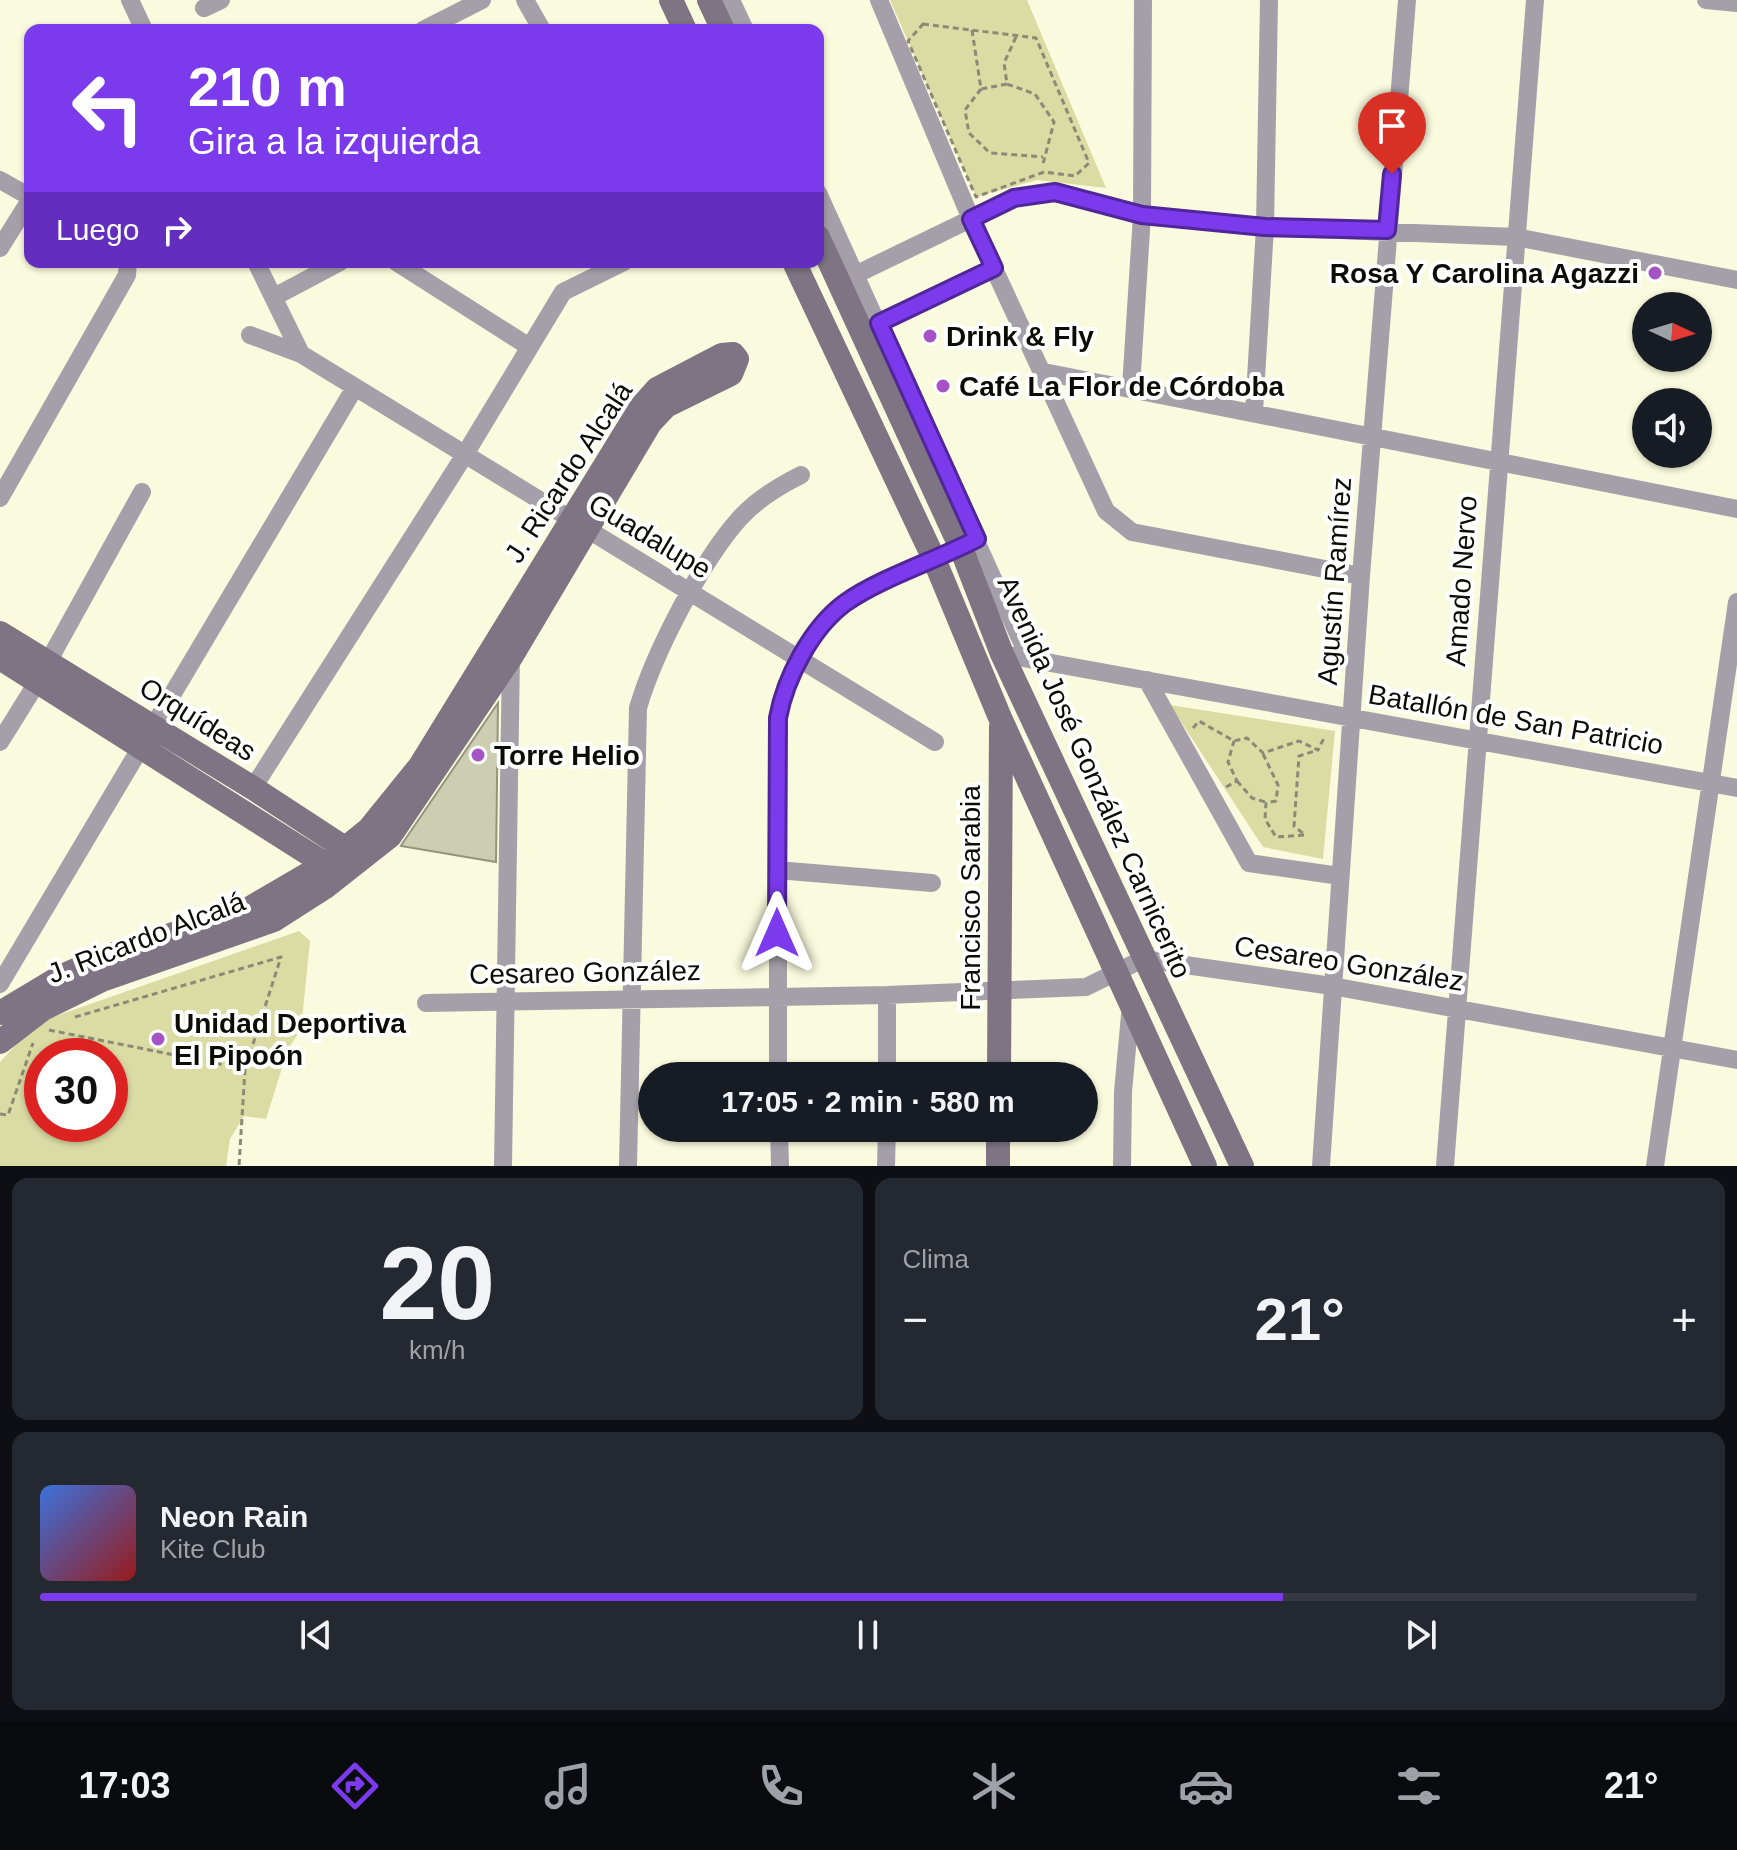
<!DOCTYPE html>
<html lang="es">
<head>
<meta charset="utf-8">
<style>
	:root { --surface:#171b24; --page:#242831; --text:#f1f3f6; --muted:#9ea1a6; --line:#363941; --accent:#7c3aed }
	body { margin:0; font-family:Helvetica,sans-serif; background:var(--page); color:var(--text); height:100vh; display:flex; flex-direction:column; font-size:30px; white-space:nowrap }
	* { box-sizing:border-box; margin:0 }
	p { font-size:26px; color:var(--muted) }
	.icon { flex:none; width:44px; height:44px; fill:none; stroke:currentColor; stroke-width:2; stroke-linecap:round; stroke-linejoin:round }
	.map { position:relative; height:1166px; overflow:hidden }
	.sheet { display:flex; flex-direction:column; gap:12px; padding:12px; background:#0d0f14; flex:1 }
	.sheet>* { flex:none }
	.top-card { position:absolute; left:24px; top:24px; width:800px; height:244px; border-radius:16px; box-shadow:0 2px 6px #0004; background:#7c3aed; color:#fff; overflow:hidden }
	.needle { width:52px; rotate:94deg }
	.fabs { position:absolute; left:1632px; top:292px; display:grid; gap:16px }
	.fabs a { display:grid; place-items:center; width:80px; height:80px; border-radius:50%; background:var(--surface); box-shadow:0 2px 6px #0004; font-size:40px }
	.speed { position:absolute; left:24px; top:1038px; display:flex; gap:16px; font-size:40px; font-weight:700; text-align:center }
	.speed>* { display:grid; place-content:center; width:104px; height:104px; border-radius:50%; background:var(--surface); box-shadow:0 2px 6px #0004; line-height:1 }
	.speed .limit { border:12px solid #d22; background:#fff; color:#111 }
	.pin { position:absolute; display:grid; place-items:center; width:68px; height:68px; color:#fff; margin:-82px -34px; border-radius:50% 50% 50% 0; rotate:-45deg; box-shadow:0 0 8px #0007 }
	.pin .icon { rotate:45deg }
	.me { position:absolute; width:88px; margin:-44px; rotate:0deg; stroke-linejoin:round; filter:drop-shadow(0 0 6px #0008) }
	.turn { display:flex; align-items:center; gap:28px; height:168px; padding:0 32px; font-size:36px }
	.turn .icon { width:104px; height:104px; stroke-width:2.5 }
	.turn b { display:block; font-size:56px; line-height:68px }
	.then { display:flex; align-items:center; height:76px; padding:0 32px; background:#0003; gap:16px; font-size:30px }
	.big { font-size:60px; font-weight:800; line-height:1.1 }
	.sheet .widget { flex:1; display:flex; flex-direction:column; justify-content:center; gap:12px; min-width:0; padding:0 28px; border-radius:16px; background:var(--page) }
	.sheet .dial { align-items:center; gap:0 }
	.dial b { font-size:104px; line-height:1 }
	.song { display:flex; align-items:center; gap:24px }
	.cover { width:96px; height:96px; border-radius:12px; background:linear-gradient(135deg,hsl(220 70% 55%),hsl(0 70% 35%)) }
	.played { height:8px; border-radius:4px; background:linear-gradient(90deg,var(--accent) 75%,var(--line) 75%) }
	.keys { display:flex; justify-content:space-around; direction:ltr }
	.heat { display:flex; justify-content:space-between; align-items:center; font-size:44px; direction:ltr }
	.sheet .tiles { flex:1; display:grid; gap:12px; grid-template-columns:1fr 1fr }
	.widget:last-child { grid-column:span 2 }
	.trip { position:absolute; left:638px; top:1062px; width:460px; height:80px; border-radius:40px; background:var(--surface); box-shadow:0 2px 6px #0004; font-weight:800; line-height:80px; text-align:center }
	.dock { display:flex; height:128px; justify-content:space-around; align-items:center; background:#090b0e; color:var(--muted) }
	.dock .icon { width:56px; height:56px }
	.dock .selected { color:var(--accent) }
	.dock b { font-size:36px; color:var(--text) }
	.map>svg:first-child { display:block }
</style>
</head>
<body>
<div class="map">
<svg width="1737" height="1166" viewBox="0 0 1737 1166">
	<rect width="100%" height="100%" fill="#fafade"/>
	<!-- green -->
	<path fill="#dbdba4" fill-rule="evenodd" d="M890,0H1027L1106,188L1037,180L976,197Z
		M1170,705L1335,731L1323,859L1263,847Z
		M299,931L310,941L301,1029L288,1049L266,1119L244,1116L230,1139L226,1166H0V1062L36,1023ZM42,1056H110V1124H42Z"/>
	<!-- building -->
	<path fill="#cdcdb2" stroke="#94957b" stroke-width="2" d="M498,703L496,862L401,846L402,844Z"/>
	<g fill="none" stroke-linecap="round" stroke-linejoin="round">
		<!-- path -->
		<path stroke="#8a8a77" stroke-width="3" stroke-dasharray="6 4" stroke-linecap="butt" d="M923,24L1036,38L1089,163L1075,176L1044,172L976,197L908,41Z
			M972,30L981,89L1007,84
			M1016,37L1004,63L1007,84L1035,94L1054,122L1043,164
			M981,89L965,110L969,133L990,153L1043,157
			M1193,728L1199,721L1234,741L1247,738L1263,753L1299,741L1318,750L1325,736
			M1263,754L1278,785L1276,801L1266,803L1265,819L1276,837L1305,835L1294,826L1299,756L1318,750
			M1237,781L1252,798L1265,802
			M1226,787L1237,781L1228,762L1234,741
			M75,1017L281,957L245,1069
			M49,1030L245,1069L239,1166
			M0,1114L8,1115L33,1043"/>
		<!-- street -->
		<path stroke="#a59fa9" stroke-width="18" d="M130,0L144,30
			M525,0L542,30
			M731,0L745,30
			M879,0L971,219L1106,511L1132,532L1361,576
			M1706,0L1737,3
			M204,8L221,0
			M423,30L482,0
			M0,180L30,197
			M818,193L1029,658
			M0,248L30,200
			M256,262L301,354
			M396,262L528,346
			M834,271L855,275L1014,198L1055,192L1142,215L1265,227L1516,237L1737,280
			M274,297L340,262
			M879,323L994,268
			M250,335L301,354L935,742
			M1044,372L1737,509
			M1131,387L1142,215L1143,0
			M1254,412L1265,227L1269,0
			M0,498L127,275L128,262
			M1002,654L1737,788
			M48,662L142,492
			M1147,680L1249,863L1340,876
			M0,742L38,681
			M253,788L464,456L563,292L624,262
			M777,870L932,883
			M0,984L354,389
			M426,1003L887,995L1086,987L1143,959L1332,986L1737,1060
			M778,1076V718C785,679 811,627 845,603C880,578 937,560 977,539
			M887,1076V995
			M779,1128L780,1166
			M503,1166L511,655
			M628,1166L638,708C654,653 702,560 740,518C757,499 779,486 801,475
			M886,1166L887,1128
			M1122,1166L1123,1092L1131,1004
			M1321,1166L1361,576L1407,0
			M1445,1166L1535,0
			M1655,1166L1737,602"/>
		<!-- secondary -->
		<path stroke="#7e7483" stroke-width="24" d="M671,0L685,30
			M709,0L723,30
			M818,237L961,548L1002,654L1242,1166
			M794,262L934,559L1001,720L1205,1166
			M0,633L253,788L357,856
			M0,658L336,871
			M0,1013L60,977L105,957L250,908L327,863L369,829L420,766L641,407L657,389L722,355L733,354L737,359L731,374L666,406L650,423L511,657L390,836L324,888L274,920L102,980L43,1009L0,1042
			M999,1076L1001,727
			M998,1166V1128"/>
	</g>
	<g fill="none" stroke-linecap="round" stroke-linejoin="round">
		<defs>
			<path id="route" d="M777,933L778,718C785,679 811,628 845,603C880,578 937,560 977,539L879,323L994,268L971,219L1014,198L1055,192L1142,215L1265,227L1387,230L1392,174"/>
		</defs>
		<!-- route casing -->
		<use href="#route" stroke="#51269a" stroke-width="20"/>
		<!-- route -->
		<use href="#route" stroke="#7c3aed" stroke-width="14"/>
	</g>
	<!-- markers -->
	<g fill="#a454c5" stroke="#fff" stroke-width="3">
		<circle cx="1655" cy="273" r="8"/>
		<circle cx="930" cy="336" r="8"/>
		<circle cx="943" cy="386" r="8"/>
		<circle cx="478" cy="755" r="8"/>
		<circle cx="158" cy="1039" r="8"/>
	</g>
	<g text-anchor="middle" stroke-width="8" stroke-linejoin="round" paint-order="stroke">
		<!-- poi labels -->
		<g font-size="28" font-weight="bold" fill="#0c0c04" stroke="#fff" text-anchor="start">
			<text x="1639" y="283" text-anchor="end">Rosa Y Carolina Agazzi</text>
			<text x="946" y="346">Drink &amp; Fly</text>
			<text x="959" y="396">Café La Flor de Córdoba</text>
			<text x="494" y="765">Torre Helio</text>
			<text x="174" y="1033">Unidad Deportiva<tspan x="174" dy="32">El Pipoón</tspan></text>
		</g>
		<!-- street labels -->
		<g font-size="28" fill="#0c0c04" stroke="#fff">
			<text transform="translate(568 472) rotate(-57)" y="10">J. Ricardo Alcalá</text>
			<text transform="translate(650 536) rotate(31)" y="10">Guadalupe</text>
			<text transform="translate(1334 581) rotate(-86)" y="10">Agustín Ramírez</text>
			<text transform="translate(1461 581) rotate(-86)" y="10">Amado Nervo</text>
			<text transform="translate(198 719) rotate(32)" y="10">Orquídeas</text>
			<text transform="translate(1516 719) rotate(10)" y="10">Batallón de San Patricio</text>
			<text transform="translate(1095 777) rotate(66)" y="10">Avenida José González Carnicerito</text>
			<text transform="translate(970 898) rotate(-90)" y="10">Francisco Sarabia</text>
			<text transform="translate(146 937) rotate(-21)" y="10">J. Ricardo Alcalá</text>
			<text transform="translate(1349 963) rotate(9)" y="10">Cesareo González</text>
			<text transform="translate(585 972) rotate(-1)" y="10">Cesareo González</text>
		</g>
	</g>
</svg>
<div class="fabs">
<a><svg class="needle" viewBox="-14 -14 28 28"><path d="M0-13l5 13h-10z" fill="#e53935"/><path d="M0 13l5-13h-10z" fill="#9ea1a6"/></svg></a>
<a><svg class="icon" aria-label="sound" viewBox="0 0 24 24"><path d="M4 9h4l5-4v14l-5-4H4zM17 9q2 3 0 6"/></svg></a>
</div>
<div class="speed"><div class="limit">30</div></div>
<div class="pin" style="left:1392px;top:174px;background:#d93025"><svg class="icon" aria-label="arrive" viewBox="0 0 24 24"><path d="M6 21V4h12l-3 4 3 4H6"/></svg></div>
<svg class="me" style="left:777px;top:933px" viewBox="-20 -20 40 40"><path d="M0-17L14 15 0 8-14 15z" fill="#7c3aed" stroke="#fff" stroke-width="4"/></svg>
<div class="trip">17:05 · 2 min · 580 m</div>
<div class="top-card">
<div class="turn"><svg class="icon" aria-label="left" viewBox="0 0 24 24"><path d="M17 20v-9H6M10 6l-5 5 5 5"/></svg><div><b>210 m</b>Gira a la izquierda</div></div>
<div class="then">Luego<svg class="icon" aria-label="right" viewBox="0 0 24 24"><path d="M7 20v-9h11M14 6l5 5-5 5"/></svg></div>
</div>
</div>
<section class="sheet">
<div class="tiles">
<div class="widget dial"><b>20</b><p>km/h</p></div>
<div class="widget"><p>Clima</p>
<div class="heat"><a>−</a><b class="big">21°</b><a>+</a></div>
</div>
<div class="widget">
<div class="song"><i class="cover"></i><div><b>Neon Rain</b><p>Kite Club</p></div></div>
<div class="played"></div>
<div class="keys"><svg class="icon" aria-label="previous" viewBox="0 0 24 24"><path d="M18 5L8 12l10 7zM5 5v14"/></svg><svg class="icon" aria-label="pause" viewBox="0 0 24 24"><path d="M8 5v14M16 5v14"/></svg><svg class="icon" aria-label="next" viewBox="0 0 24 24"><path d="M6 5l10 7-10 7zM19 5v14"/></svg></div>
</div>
</div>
</section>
<nav class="dock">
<b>17:03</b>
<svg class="icon selected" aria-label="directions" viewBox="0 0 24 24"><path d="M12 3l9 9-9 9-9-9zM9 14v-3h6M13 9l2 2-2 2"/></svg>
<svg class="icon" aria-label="music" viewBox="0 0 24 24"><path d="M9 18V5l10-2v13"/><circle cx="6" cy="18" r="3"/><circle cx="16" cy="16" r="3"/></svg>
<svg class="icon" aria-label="phone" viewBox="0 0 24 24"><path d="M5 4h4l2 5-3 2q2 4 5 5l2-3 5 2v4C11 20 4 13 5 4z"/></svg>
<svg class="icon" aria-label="climate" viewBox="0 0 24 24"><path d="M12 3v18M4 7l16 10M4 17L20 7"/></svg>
<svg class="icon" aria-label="car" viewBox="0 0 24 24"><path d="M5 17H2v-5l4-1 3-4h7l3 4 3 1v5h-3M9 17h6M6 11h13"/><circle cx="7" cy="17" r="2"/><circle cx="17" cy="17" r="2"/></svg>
<svg class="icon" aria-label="filters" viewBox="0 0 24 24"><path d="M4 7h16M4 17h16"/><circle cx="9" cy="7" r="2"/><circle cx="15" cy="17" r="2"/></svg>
<b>21°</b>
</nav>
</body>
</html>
